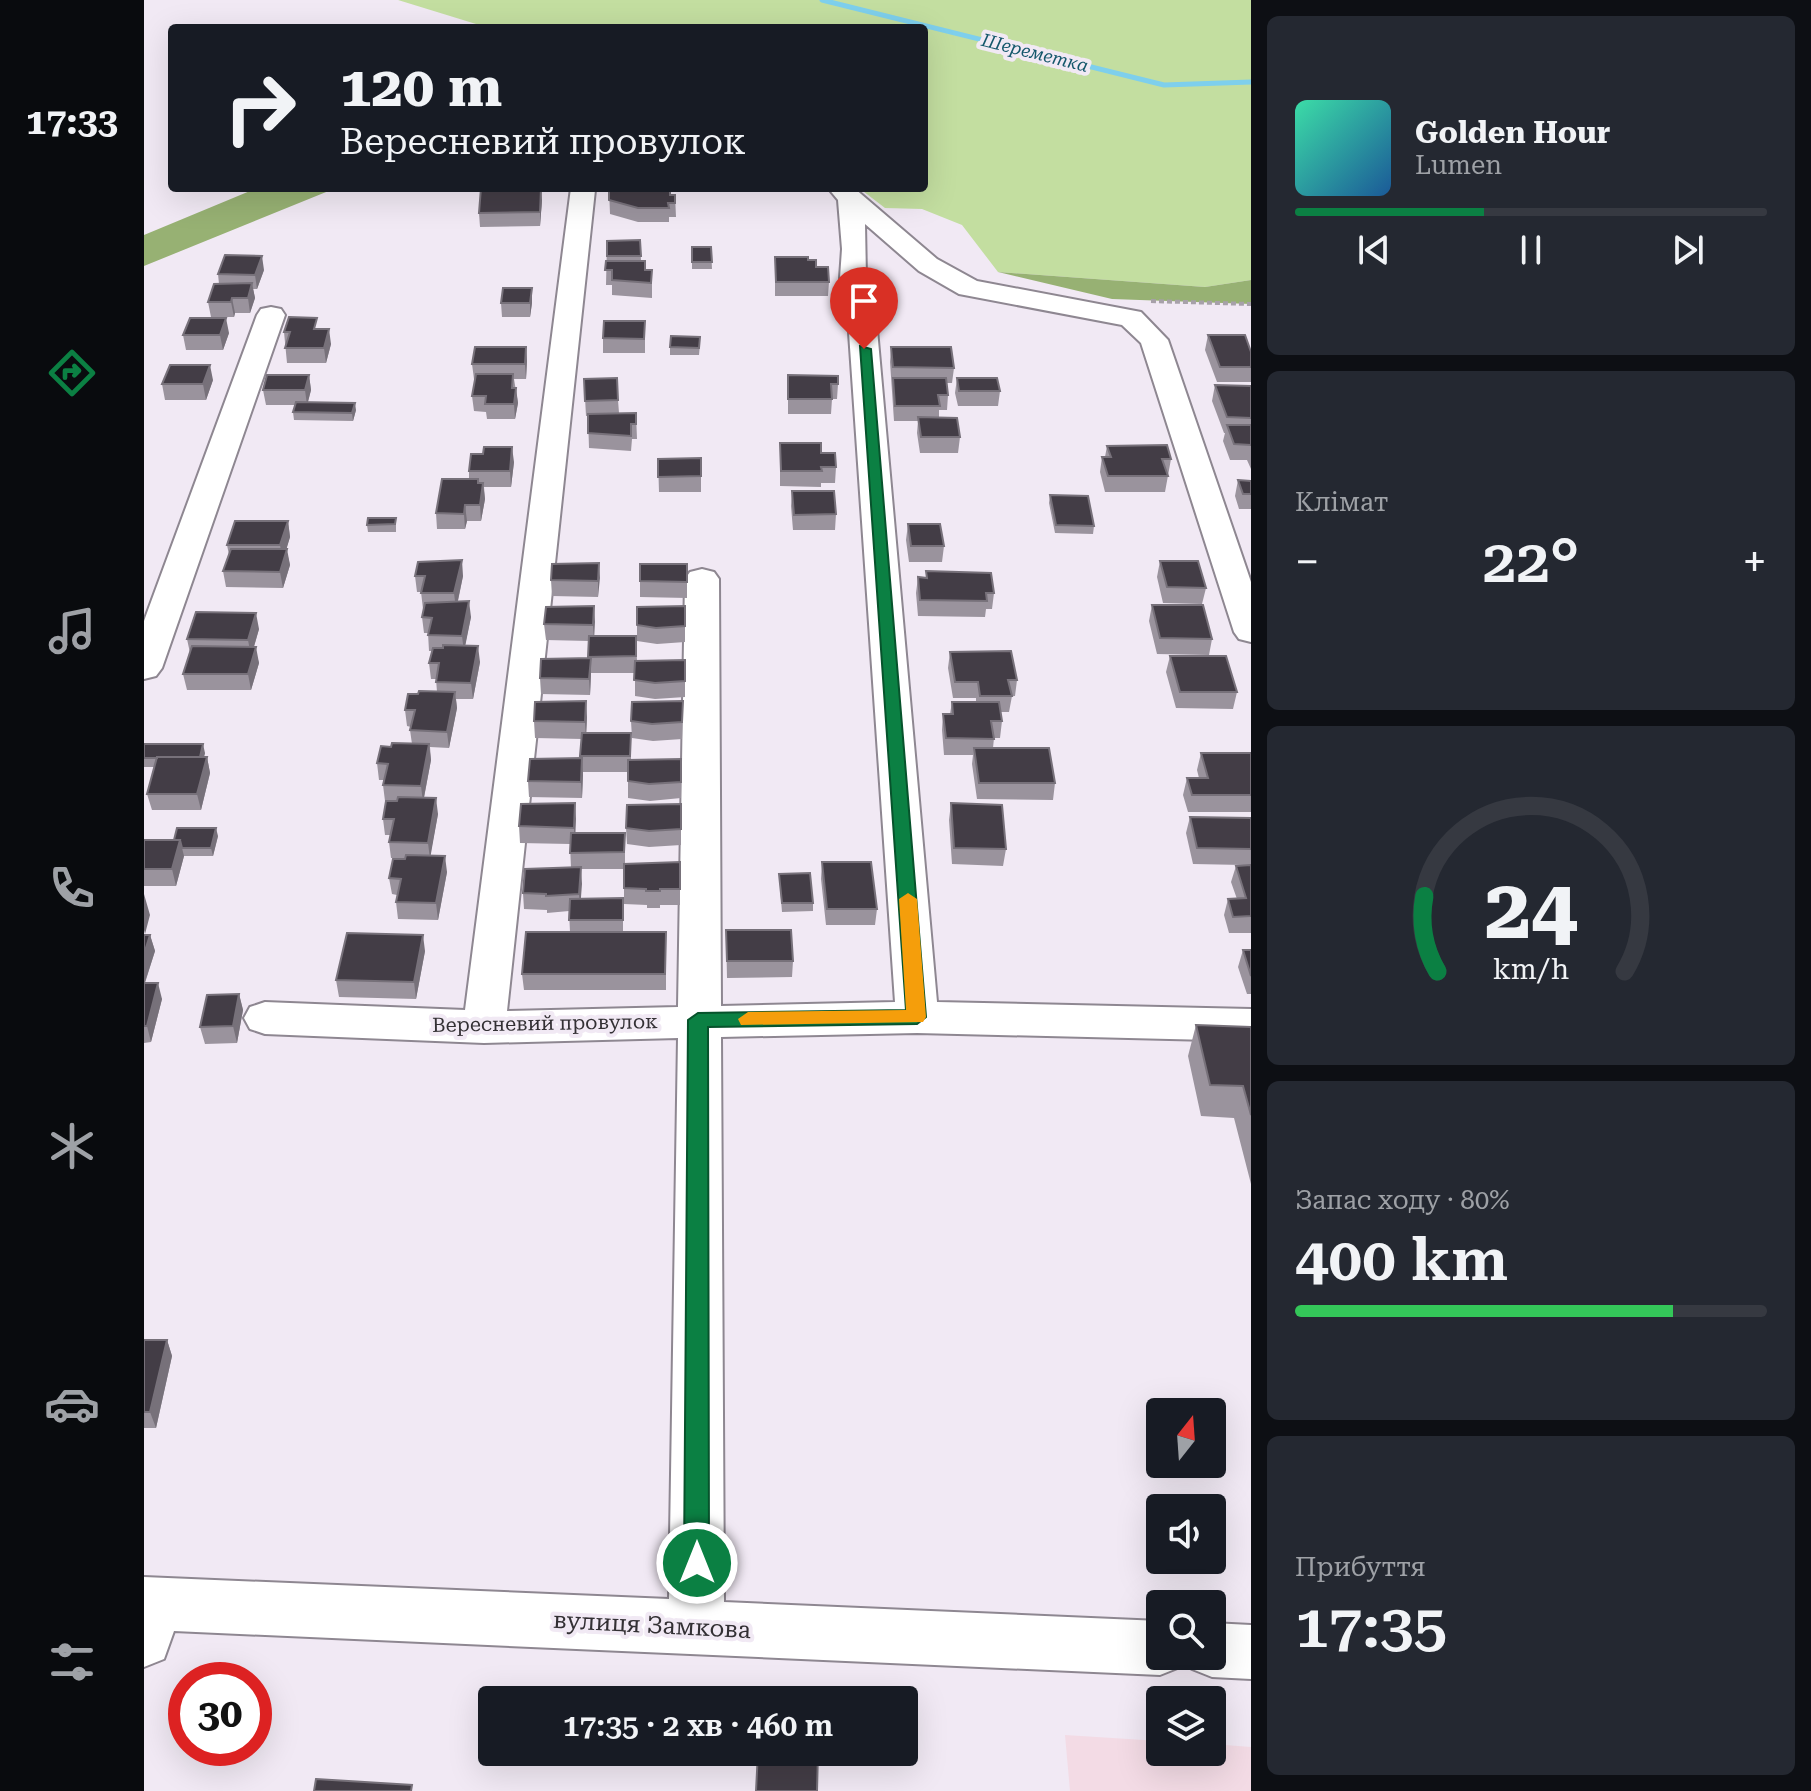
<!DOCTYPE html>
<html lang="uk">
<head>
<meta charset="utf-8">
<style>
	:root { --surface:#171b24; --page:#242831; --text:#f1f3f6; --muted:#9ea1a6; --line:#363941; --accent:#0b8043 }
	body { margin:0; font-family:"Roboto Serif",serif; background:var(--page); color:var(--text); height:100vh; display:flex; flex-direction:column; font-size:30px; white-space:nowrap }
	* { box-sizing:border-box; margin:0 }
	p { font-size:26px; color:var(--muted) }
	.icon { flex:none; width:44px; height:44px; fill:none; stroke:currentColor; stroke-width:2; stroke-linecap:round; stroke-linejoin:round }
	.map { position:relative; flex:1; overflow:hidden }
	.panel { display:flex; flex-direction:column; gap:16px; padding:16px; background:#0d0f14; width:560px }
	.panel>* { flex:none }
	.banner { position:absolute; left:24px; top:24px; width:760px; height:168px; border-radius:8px; box-shadow:0 8px 32px #0002; background:#171b24; color:var(--text); overflow:hidden }
	.needle { width:52px; rotate:17deg }
	.controls { position:absolute; left:1002px; top:1398px; display:grid; gap:16px }
	.controls a { display:grid; place-items:center; width:80px; height:80px; border-radius:8px; background:var(--surface); box-shadow:0 8px 32px #0002; font-size:40px }
	.speed { position:absolute; left:24px; top:1662px; display:flex; gap:16px; font-size:40px; font-weight:700; text-align:center }
	.speed>* { display:grid; place-content:center; width:104px; height:104px; border-radius:50%; background:var(--surface); box-shadow:0 8px 32px #0002; line-height:1 }
	.speed .limit { border:12px solid #d22; background:#fff; color:#111 }
	.pin { position:absolute; display:grid; place-items:center; width:68px; height:68px; color:#fff; margin:-82px -34px; border-radius:50% 50% 50% 0; rotate:-45deg; box-shadow:0 0 8px #0007 }
	.pin .icon { rotate:45deg }
	.me { position:absolute; width:88px; margin:-44px; rotate:0deg; stroke-linejoin:round; filter:drop-shadow(0 0 6px #0008) }
	.turn { display:flex; align-items:center; gap:28px; height:168px; padding:0 40px; font-size:36px }
	.turn .icon { width:104px; height:104px; stroke-width:2.5 }
	.turn b { display:block; font-size:56px; line-height:68px }
	.big { font-size:60px; font-weight:600; line-height:1.1 }
	.panel .tile { flex:1; display:flex; flex-direction:column; justify-content:center; gap:12px; min-width:0; padding:0 28px; border-radius:12px; background:var(--page) }
	.panel .dial { align-items:center; gap:0 }
	.dial svg { height:208px; overflow:visible; fill:none; stroke:var(--line); stroke-width:7; stroke-linecap:round; text-anchor:middle }
	.dial text { fill:var(--text); stroke:none }
	.song { display:flex; align-items:center; gap:24px }
	.cover { width:96px; height:96px; border-radius:12px; background:linear-gradient(135deg,hsl(160 70% 55%),hsl(210 70% 35%)) }
	.played { height:8px; border-radius:4px; background:linear-gradient(90deg,var(--accent) 40%,var(--line) 40%) }
	.keys { display:flex; justify-content:space-around; direction:ltr }
	.heat { display:flex; justify-content:space-between; align-items:center; font-size:44px; direction:ltr }
	.charge { height:12px; border-radius:6px; background:linear-gradient(90deg,#34c759 80%,var(--line) 0) }
	.trip { position:absolute; left:334px; top:1686px; width:440px; height:80px; border-radius:8px; background:var(--surface); box-shadow:0 8px 32px #0002; font-weight:600; line-height:80px; text-align:center }
	main { display:flex; flex:1; min-height:0 }
	.tabs { display:flex; flex-direction:column; width:144px; justify-content:space-around; align-items:center; background:#090b0e; color:var(--muted) }
	.tabs .icon { width:56px; height:56px }
	.tabs .selected { color:var(--accent) }
	.tabs b { font-size:36px; color:var(--text) }
	.map>svg:first-child { display:block }
</style>
</head>
<body>
<main>
<nav class="tabs">
<b>17:33</b>
<svg class="icon selected" aria-label="directions" viewBox="0 0 24 24"><path d="M12 3l9 9-9 9-9-9zM9 14v-3h6M13 9l2 2-2 2"/></svg>
<svg class="icon" aria-label="music" viewBox="0 0 24 24"><path d="M9 18V5l10-2v13"/><circle cx="6" cy="18" r="3"/><circle cx="16" cy="16" r="3"/></svg>
<svg class="icon" aria-label="phone" viewBox="0 0 24 24"><path d="M5 4h4l2 5-3 2q2 4 5 5l2-3 5 2v4C11 20 4 13 5 4z"/></svg>
<svg class="icon" aria-label="climate" viewBox="0 0 24 24"><path d="M12 3v18M4 7l16 10M4 17L20 7"/></svg>
<svg class="icon" aria-label="car" viewBox="0 0 24 24"><path d="M5 17H2v-5l4-1 3-4h7l3 4 3 1v5h-3M9 17h6M6 11h13"/><circle cx="7" cy="17" r="2"/><circle cx="17" cy="17" r="2"/></svg>
<svg class="icon" aria-label="filters" viewBox="0 0 24 24"><path d="M4 7h16M4 17h16"/><circle cx="9" cy="7" r="2"/><circle cx="15" cy="17" r="2"/></svg>
</nav>
<div class="map">
<svg width="1107" height="1791" viewBox="0 0 1107 1791">
	<rect width="100%" height="100%" fill="#f1e9f4"/>
	<!-- industrial -->
	<path fill="#f3dbe5" d="M921,1735L1016,1741V1752H1068V1744L1107,1747V1791H926Z"/>
	<!-- green -->
	<path fill="#c3dea0" d="M254,0H1107V280L1061,287L854,272L818,225L778,209L741,208L715,188H780V28H345Z"/>
	<!-- forest -->
	<path fill="#97b173" d="M113,188H192L0,266V235Z
		M854,272L1061,287L1107,280V304L968,299Z"/>
	<g fill="none" stroke-linecap="round" stroke-linejoin="round">
		<!-- stream -->
		<path stroke="#7ecfec" stroke-width="5" d="M678,0L1020,85L1107,82"/>
		<defs>
			<path id="minor" d="M427,188L451,190L363,1011L534,1007L541,579L546,572L558,569L570,572L575,579L577,1006L751,1002L704,318L696,278L698,249L694,200L684,188H710L793,259L833,281L997,312L1024,340L1107,582V642L1095,639L1090,632L997,343L978,325L815,294L775,271L721,224L722,278L732,318L793,1002L1107,1009V1041L773,1033L577,1037L580,1602L1016,1621V1656H1041L1036,1667L1016,1675L30,1631L20,1659L0,1667V1577L525,1599L534,1038L340,1043L121,1034L106,1029L100,1018L106,1007L121,1002L321,1010Z
				M127,307L137,309L141,315L18,668L12,676L0,679V621L113,315L117,309Z
				M1068,1623L1107,1625V1679L1068,1677L1048,1669L1043,1656H1068Z"/>
		</defs>
		<!-- minor casing -->
		<use href="#minor" stroke="#8e8791" stroke-width="4"/>
		<!-- path -->
		<path stroke="#a7a1a9" stroke-width="4" stroke-dasharray="5 3" stroke-linecap="butt" d="M1007,301L1107,304"/>
		<!-- minor -->
		<use href="#minor" fill="#fff" fill-rule="evenodd"/>
	</g>
	<!-- wall -->
	<path fill="#9a939d" d="M465,188L531,195L532,217H525V222H494L466,214Z
		M398,200L396,226L336,227L335,213Z
		M496,240L497,261L501,270H508V298L468,295V285H462L463,241Z
		M548,247H567L568,269H548Z
		M631,257L664,260L672,267L685,282L684,296H631Z
		M120,270L113,289H109L111,298L106,313H91L90,317H67L64,302L75,284L74,274Z
		M357,303H388L386,317H358Z
		M501,321V353H459V338Z
		M175,329L187,344L182,363H143L140,332Z
		M85,333L79,350H42L39,335Z
		M1064,335L1107,352V382H1073L1061,350Z
		M556,344L555,355H526V347Z
		M382,347L383,361L382,379H370L374,403L371,419H343L342,412L330,411L328,396L331,379H330L328,364Z
		M747,347L810,368L808,383H803L804,395L803,410H795V417L816,437L814,453H776L773,433L774,421H750L746,362Z
		M165,375L167,390L164,402L212,410L209,421L150,420L149,412L151,405H122L119,390Z
		M644,375L694,384L693,399H688L687,414H644Z
		M813,378L856,391L854,406H814L811,393Z
		M440,379L474,400L475,413H492L493,439H488L487,451L445,448L444,416H442Z
		M69,380L62,400H21L18,384Z
		M1071,385L1107,386V469L1103,460H1086L1079,441L1081,433H1080L1068,401Z
		M636,443L677,453L692,467L691,483H677V487L636,486Z
		M963,446L1027,459L1021,492H961L956,472L958,457H961Z
		M557,458V492H515L514,459Z
		M370,462L367,487H340L341,499L337,521H323L321,529H293L292,513L325,479V471Z
		M1094,480L1107,481V509H1095L1091,496Z
		M648,491L692,514L691,530H649L647,506Z
		M906,495L950,526L949,534L911,533L905,503Z
		M252,518V532H224L223,525Z
		M144,521L146,537L142,549L146,565L139,588L82,587L79,571L85,555L83,545Z
		M764,524L800,546L798,562H765L762,540Z
		M1016,561L1062,588L1058,604L1019,603L1013,577Z
		M455,563L454,597L408,596L407,580Z
		M543,564V598L496,597V581Z
		M782,571L850,593L848,609H842L841,617L774,616L772,593L774,577L782,578Z
		M271,576H319L314,601L327,617L321,645L336,662L329,699H312L313,708L305,748L286,747L287,760L280,798L294,814L286,856L303,872L294,920L254,919L252,902L253,895L248,894L245,878L261,858H247L245,842L246,835H241L239,819L242,801H241L239,785L240,780H235L233,763L247,747L268,744L266,730L267,727L263,726L261,710L274,694L293,692L292,679H287L285,663L288,651H285L284,633H280L278,617L280,609H279L277,592H273Z
		M1008,605L1068,639L1065,655L1013,654L1005,621Z
		M450,606V636H492L493,661L541,660V697L511,699L491,696V673H447L446,695L397,694L396,678L444,658L445,641L402,640L400,624Z
		M541,606V642L513,644L493,641V625Z
		M115,629L110,647L115,663L107,690H43L39,674L46,653L43,639Z
		M806,652L873,680L871,696H868L865,712H857L858,721L856,738H850L849,748L911,783L909,800L833,799L828,764L829,755H800L798,730L799,714H806L808,702H832V698H809L804,668Z
		M1026,656L1093,692L1089,709L1032,708L1022,672Z
		M539,701L538,739L509,741L488,738L487,721Z
		M443,717L442,733H487V760L537,759V798L506,801L484,798V772H439L438,798L385,797L384,781L436,758L438,739L391,738L390,721Z
		M0,744L61,753L60,757H63L66,773L57,810H8L3,794L11,767H0Z
		M1057,753H1107V812H1044L1039,795L1043,778H1055L1053,770Z
		M431,803V833H481V864L536,862V905H516V908H503V905L480,904V869H437V899L479,898V932H522V990H380L378,974L426,932L425,911L403,913V910L380,909L379,893L427,868L426,844L376,843L375,826Z
		M807,803L862,849L859,866L808,864L805,820Z
		M537,804V845L505,847L483,844L482,828Z
		M1046,817L1107,818V933H1085L1080,915L1084,899H1093L1087,882L1092,866L1100,865L1049,864L1042,833Z
		M74,836L69,856H40L32,886H0V840H30Z
		M678,862L733,909L731,925H682L677,879Z
		M635,874L669,903V911L638,912Z
		M582,930L649,961L648,977L583,978Z
		M0,935H6L11,951L1,983L18,999L7,1042L0,1043Z
		M1099,950H1107V994H1103L1094,967Z
		M281,951L272,999L195,997L192,980Z
		M95,994L99,1010L93,1043L61,1044L56,1027Z
		M1052,1025L1107,1027V1184L1090,1118L1057,1116L1044,1056Z
		M0,1340H23L28,1356L12,1428H0Z"/>
	<!-- shaded-wall -->
	<path fill="#77717a" d="M397,188L398,200L396,226V212Z
		M118,256L120,270L113,289L111,275Z
		M108,283L111,298L106,313L104,298Z
		M388,288V303L386,317V303Z
		M88,298L91,313L90,317L87,302Z
		M82,318L85,333L79,350L76,335Z
		M185,329L187,344L182,363L180,348Z
		M382,347L383,361L382,379L381,364Z
		M66,365L69,380L62,400L59,384Z
		M165,375L167,390L163,405L161,390Z
		M372,388L374,403L371,419L370,404Z
		M211,403L212,410L209,421L208,413Z
		M368,447L370,462L367,487L366,471Z
		M339,483L341,499L337,521L336,505Z
		M321,505L323,521L321,529L320,514Z
		M144,521L146,537L139,561L136,545Z
		M143,549L146,565L139,588L136,572Z
		M318,560L319,576L312,609L310,593Z
		M455,563L456,578L454,597V581Z
		M325,601L327,617L320,652L318,636Z
		M450,606L451,622L450,641L449,625Z
		M112,613L115,629L107,656L104,640Z
		M334,646L336,662L329,699L327,683Z
		M112,647L115,663L107,690L104,674Z
		M447,658V674L446,695L445,679Z
		M311,692L313,708L305,748L303,732Z
		M442,701L443,717L442,739L441,722Z
		M59,744L61,753L57,767L55,759Z
		M285,744L287,760L279,802L277,786Z
		M63,757L66,773L57,810L53,794Z
		M438,758L439,775L438,798L437,782Z
		M292,798L294,814L286,859L284,843Z
		M431,803L432,819L431,844L430,828Z
		M72,828L74,836L69,856L67,848Z
		M36,840L40,856L32,886L28,869Z
		M301,856L303,872L294,920L292,903Z
		M437,867L438,884L436,910L435,894Z
		M0,894L6,915L1,934L0,930Z
		M6,935L11,951L0,985V954Z
		M279,935L281,951L272,999L270,982Z
		M14,983L18,999L7,1042L3,1026Z
		M95,994L99,1010L93,1043L89,1026Z
		M23,1340L28,1356L12,1428L6,1412Z"/>
	<!-- building -->
	<path fill="#433d46" stroke="#77717a" stroke-width="2" d="M337,188H397L396,212L335,213Z
		M465,188H513L526,191V195H531V203H524L525,208H494L465,200Z
		M496,240L497,256H463V241Z
		M548,247H567L568,262H548Z
		M81,255L118,256L111,275L74,274Z
		M631,257H664V260H672V267H684L685,282H632Z
		M462,261H501V270H508L507,283L468,280V270H461Z
		M108,283L104,298H88L87,302H64L70,284Z
		M359,288H388L386,303H357Z
		M145,317L173,318L170,329H185L180,348H141L146,332H140Z
		M46,318H82L76,335H39Z
		M460,321H501L500,339L459,338Z
		M1064,335H1101L1107,352V367H1076Z
		M527,336L556,337L555,348L526,347Z
		M331,347H382L381,364H328Z
		M747,347H807L810,368L749,367Z
		M26,365H66L59,384H18Z
		M332,374H369L368,388H372L370,404H341L342,396H328Z
		M123,375H165L161,390H119Z
		M644,375L694,376V384H687L688,399H644Z
		M473,378L474,400L441,401L440,379Z
		M749,378H802L804,395H794L796,406H751Z
		M813,378H853L856,391H815Z
		M1071,385L1107,386V418L1083,417Z
		M152,402L211,403L208,413L149,412Z
		M492,413V424H487V436L444,433V414Z
		M774,417L813,418L816,437H777Z
		M1083,425H1107V445L1090,444Z
		M636,443H677V453H691L692,467H677L678,471H637Z
		M1023,445L1027,459H1018L1024,476H964L958,457H967L963,446Z
		M340,447H368L366,471H325L327,454H339Z
		M557,458V476L514,477V459Z
		M298,479H334V483H339L336,505H321L320,514L292,513Z
		M1094,480L1107,481V494H1099Z
		M648,491H690L692,514L650,515Z
		M906,495L944,496L950,526L912,525Z
		M224,518H252L251,524L223,525Z
		M91,521H144L136,545H83Z
		M764,524H796L800,546H767Z
		M87,549H143L136,572L79,571Z
		M318,560L310,593H277L281,576H271L274,562Z
		M1016,561H1054L1062,588L1023,587Z
		M455,563L454,581L407,580L408,564Z
		M496,564H543V582L496,581Z
		M782,571L847,573L850,593H842L843,601L776,600L774,577L783,578Z
		M325,601L318,636L284,635L288,618L278,617L281,603Z
		M1008,605H1059L1068,639L1016,638Z
		M450,606L449,625L400,624L402,607Z
		M541,606V626L512,628L493,625V607Z
		M52,612L112,613L104,640L43,639Z
		M445,636H492V656L444,657Z
		M299,645L334,646L327,683L292,682L295,663H285L289,648H299Z
		M48,646L112,647L104,674H39Z
		M867,651L873,680H864L868,696H836L834,682H811L806,652Z
		M1026,656H1082L1093,692H1036Z
		M447,658L445,679L396,678L397,659Z
		M541,660V681L511,683L490,680L491,661Z
		M275,691L311,692L303,732L266,730L271,710H261L264,694H274Z
		M442,701L441,722L390,721L391,702Z
		M539,701L538,722L508,724L487,721L488,702Z
		M808,702H855L858,721H847L850,739L802,738L799,714H809Z
		M438,733H487L486,756H436Z
		M248,743L285,744L277,786L239,785L244,764L233,763L237,746L247,747Z
		M0,744H59L56,757H13V758H0Z
		M830,748H905L911,783H835Z
		M1057,753H1107V795H1048L1043,778H1064Z
		M13,757H63L53,794H3Z
		M438,758L437,782L384,781L386,759Z
		M537,759V782L505,784L484,781V760Z
		M254,797L292,798L284,843L245,842L250,819H239L242,801H253Z
		M431,803L430,828L375,826L377,804Z
		M807,803L858,805L862,849L810,848Z
		M537,804V829L505,831L482,828L483,805Z
		M1046,817L1107,818V849L1053,848Z
		M33,828H72L67,848H38L36,840H30Z
		M427,833H481L480,852L426,853Z
		M0,840H36L28,869H0Z
		M262,855L301,856L292,903L252,902L257,879L245,878L249,859H261Z
		M536,862V889H516V891H502V889L480,888V864Z
		M678,862H727L733,909H683Z
		M1107,865V916L1089,917L1084,899L1102,898L1092,866Z
		M437,867L435,894L402,896V894L379,893L381,869Z
		M666,873L669,903H638L635,874Z
		M479,898V920H425L426,899Z
		M582,930H647L649,961H583Z
		M382,932H522L521,974H378Z
		M203,933L279,935L270,982L192,980Z
		M0,935H6L0,954Z
		M1099,950H1107V976Z
		M0,983H14L3,1026H0Z
		M95,994L89,1026L56,1027L63,995Z
		M1052,1025L1107,1027V1115L1099,1086L1066,1085Z
		M0,1340H23L6,1412H0Z
		M614,1752H674L673,1791H612Z
		M172,1779L268,1785L267,1791H170Z"/>
	<!-- route -->
	<path fill="#0b8043" stroke="#07532c" stroke-width="2" d="M716,346L727,349L782,1017L773,1024L564,1027L565,1563L561,1572L553,1575L544,1572L540,1563L544,1020L554,1013L762,1010Z"/>
	<!-- slow -->
	<path fill="#f59e0b" d="M764,893L773,899L782,1017L779,1022L597,1025L594,1019L604,1012L762,1010L755,899Z"/>
	<g text-anchor="middle" stroke-width="8" stroke-linejoin="round" paint-order="stroke">
		<!-- far-water labels -->
		<g font-size="18" font-style="italic" fill="#14576b" stroke="#f1e9f4">
			<text transform="translate(891 53) rotate(14)" y="6">Шереметка</text>
		</g>
		<!-- street labels -->
		<g font-size="20" fill="#333034" stroke="#f1e9f4">
			<text transform="translate(401 1023) rotate(-1)" y="7">Вересневий провулок</text>
		</g>
		<!-- near-street labels -->
		<g font-size="24" fill="#333034" stroke="#f1e9f4">
			<text transform="translate(508 1625) rotate(3)" y="8">вулиця Замкова</text>
		</g>
	</g>
</svg>
<div class="controls">
<a><svg class="needle" viewBox="-14 -14 28 28"><path d="M0-13l5 13h-10z" fill="#e53935"/><path d="M0 13l5-13h-10z" fill="#9ea1a6"/></svg></a>
<a><svg class="icon" aria-label="sound" viewBox="0 0 24 24"><path d="M4 9h4l5-4v14l-5-4H4zM17 9q2 3 0 6"/></svg></a>
<a><svg class="icon" aria-label="search" viewBox="0 0 24 24"><circle cx="10" cy="10" r="6"/><path d="M15 15l6 6"/></svg></a>
<a><svg class="icon" aria-label="layers" viewBox="0 0 24 24"><path d="M12 4l9 5-9 5-9-5zM3 14l9 5 9-5"/></svg></a>
</div>
<div class="speed"><div class="limit">30</div></div>
<div class="pin" style="left:720px;top:349px;background:#d93025"><svg class="icon" aria-label="arrive" viewBox="0 0 24 24"><path d="M6 21V4h12l-3 4 3 4H6"/></svg></div>
<svg class="me" style="left:553px;top:1563px" viewBox="-20 -20 40 40"><circle r="17" fill="#0b8043" stroke="#fff" stroke-width="3"/><path d="M0-11L8 9 0 5-8 9z" fill="#fff"/></svg>
<div class="trip">17:35 · 2 хв · 460 m</div>
<div class="banner">
<div class="turn"><svg class="icon" aria-label="right" viewBox="0 0 24 24"><path d="M7 20v-9h11M14 6l5 5-5 5"/></svg><div><b>120 m</b>Вересневий провулок</div></div>
</div>
</div>
<section class="panel">
<div class="tile">
<div class="song"><i class="cover"></i><div><b>Golden Hour</b><p>Lumen</p></div></div>
<div class="played"></div>
<div class="keys"><svg class="icon" aria-label="previous" viewBox="0 0 24 24"><path d="M18 5L8 12l10 7zM5 5v14"/></svg><svg class="icon" aria-label="pause" viewBox="0 0 24 24"><path d="M8 5v14M16 5v14"/></svg><svg class="icon" aria-label="next" viewBox="0 0 24 24"><path d="M6 5l10 7-10 7zM19 5v14"/></svg></div>
</div>
<div class="tile"><p>Клімат</p>
<div class="heat"><a>−</a><b class="big">22°</b><a>+</a></div>
</div>
<div class="tile dial"><svg viewBox="0 0 100 80">
<path d="M14 69A42 42 0 1 1 86 69"/>
<path d="M14 69A42 42 0 0 1 9 40" stroke="#0b8043"/>
<text x="50" y="56" font-size="32" font-weight="700">24</text>
<text x="50" y="72" font-size="11">km/h</text>
</svg></div>
<div class="tile"><p>Запас ходу · 80%</p><b class="big">400 km</b><div class="charge"></div></div>
<div class="tile"><p>Прибуття</p><b class="big">17:35</b></div>
</section>
</main>
</body>
</html>
